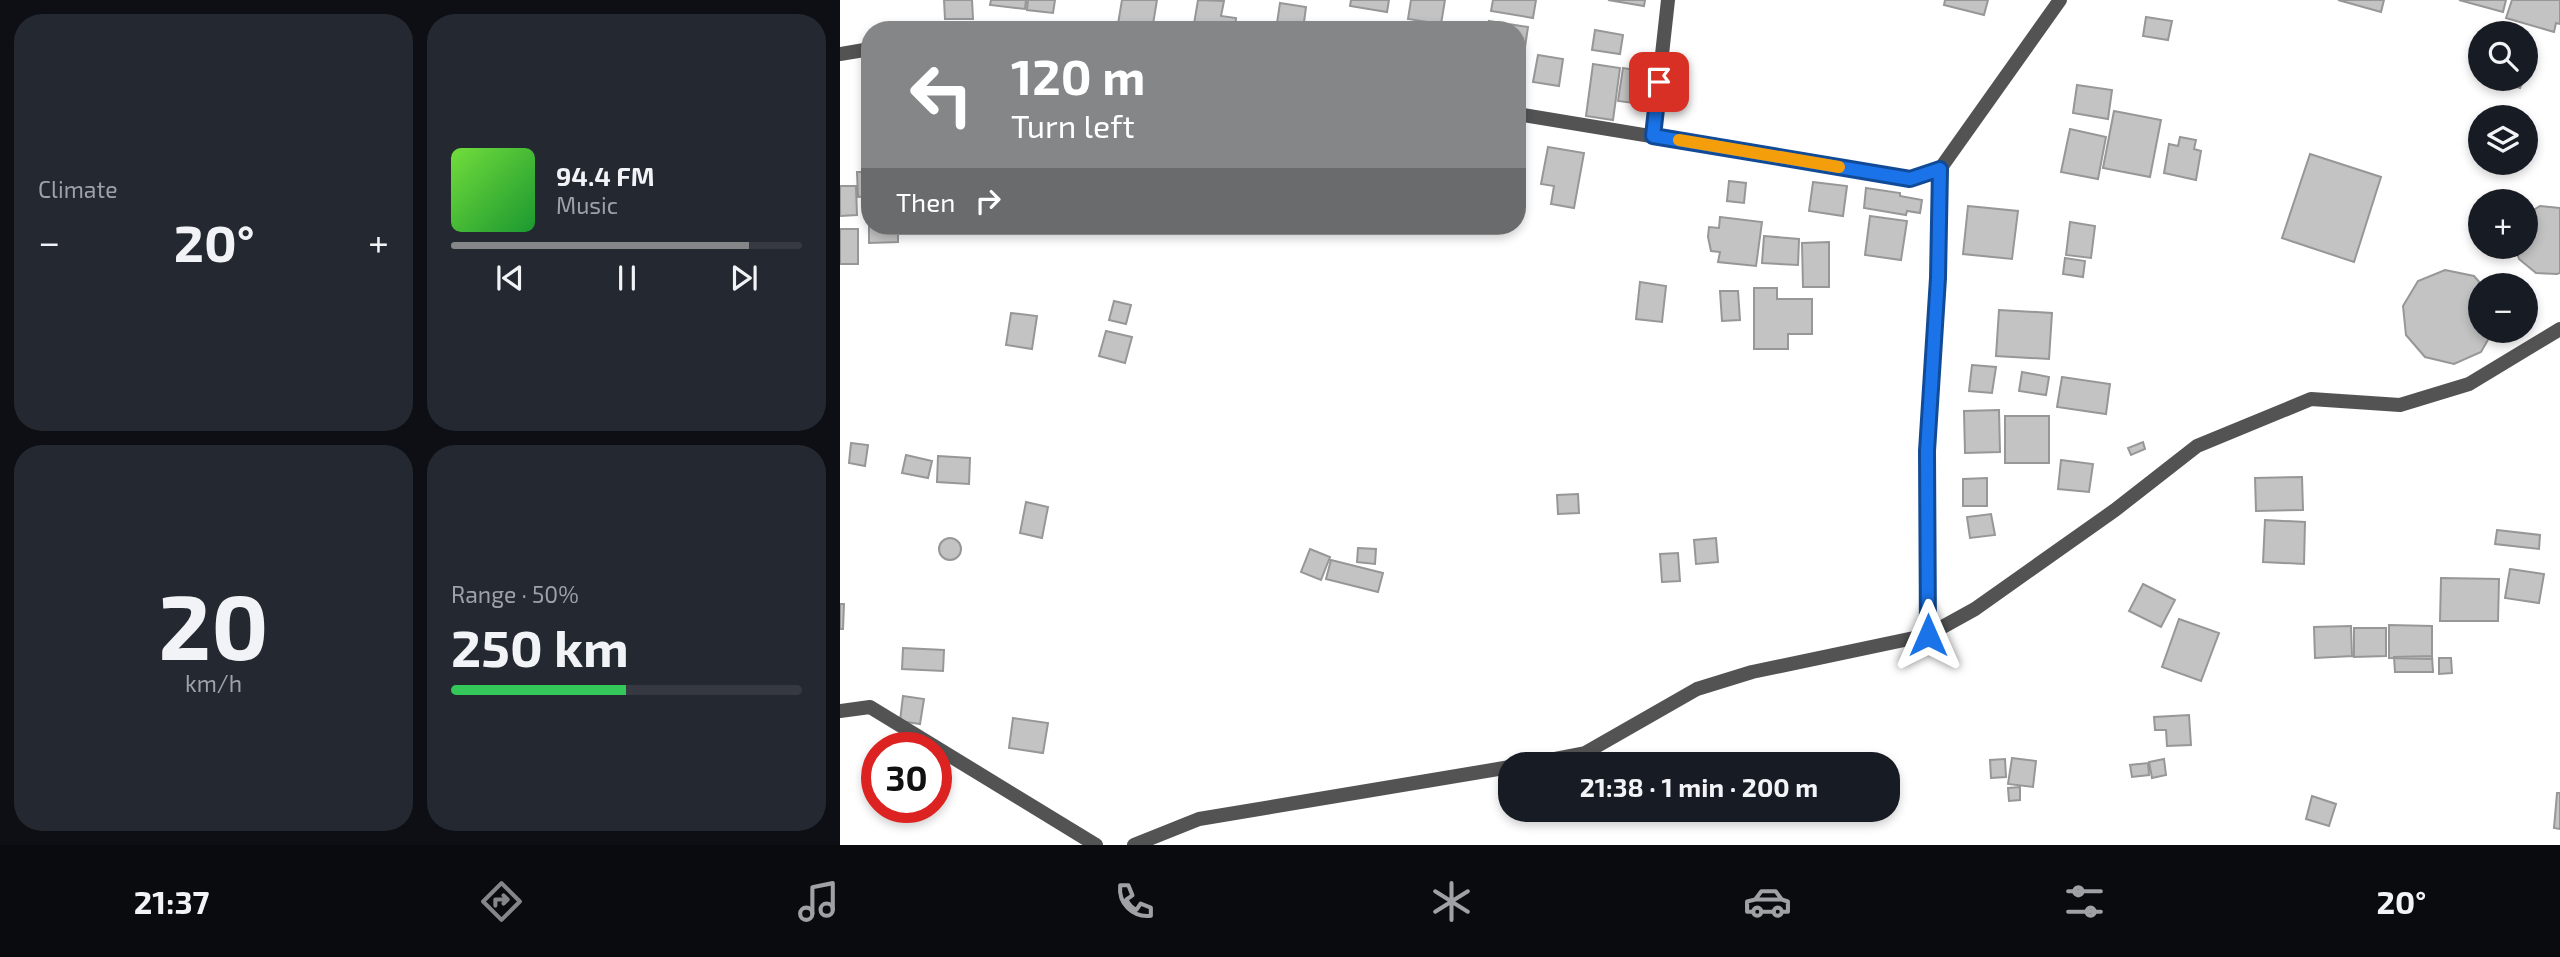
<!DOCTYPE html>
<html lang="en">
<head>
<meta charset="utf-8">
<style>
	:root { --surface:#171b24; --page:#242831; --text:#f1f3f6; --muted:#9ea1a6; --line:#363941; --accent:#858687 }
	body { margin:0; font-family:"Exo 2",sans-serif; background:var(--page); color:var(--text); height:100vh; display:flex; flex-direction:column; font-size:26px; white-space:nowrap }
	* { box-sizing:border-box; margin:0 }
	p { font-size:23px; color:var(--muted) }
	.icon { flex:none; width:38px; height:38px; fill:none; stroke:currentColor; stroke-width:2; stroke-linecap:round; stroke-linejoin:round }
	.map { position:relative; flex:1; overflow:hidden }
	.side { display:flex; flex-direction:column; gap:14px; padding:14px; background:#0d0f14; width:840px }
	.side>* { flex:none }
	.guide { position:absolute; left:21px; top:21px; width:665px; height:214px; border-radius:28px; box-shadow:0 4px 10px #0003; background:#858687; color:#fff; overflow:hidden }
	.fabs { position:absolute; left:1628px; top:21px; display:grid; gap:14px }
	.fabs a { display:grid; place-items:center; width:70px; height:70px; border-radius:50%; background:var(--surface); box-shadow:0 4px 10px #0003; font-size:35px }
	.speed { position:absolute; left:21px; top:732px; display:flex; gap:14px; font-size:35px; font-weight:700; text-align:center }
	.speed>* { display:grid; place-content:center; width:91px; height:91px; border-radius:50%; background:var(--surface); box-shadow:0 4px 10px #0003; line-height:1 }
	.speed .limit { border:10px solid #d22; background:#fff; color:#111 }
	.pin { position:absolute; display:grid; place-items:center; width:60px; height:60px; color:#fff; margin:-30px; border-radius:14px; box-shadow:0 4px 10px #0006 }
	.me { position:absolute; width:77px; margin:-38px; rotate:0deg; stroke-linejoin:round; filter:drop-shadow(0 0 5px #0008) }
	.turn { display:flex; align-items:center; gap:24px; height:147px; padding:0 35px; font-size:32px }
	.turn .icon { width:91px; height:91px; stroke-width:2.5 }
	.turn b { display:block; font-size:49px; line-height:60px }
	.then { display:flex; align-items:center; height:66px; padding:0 35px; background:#0003; gap:14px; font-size:26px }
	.big { font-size:52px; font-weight:700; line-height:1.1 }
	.side .card { flex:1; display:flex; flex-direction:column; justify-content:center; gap:10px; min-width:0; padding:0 24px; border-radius:28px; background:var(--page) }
	.side .dial { align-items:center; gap:0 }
	.dial b { font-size:91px; line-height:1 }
	.song { display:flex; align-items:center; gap:21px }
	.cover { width:84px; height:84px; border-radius:10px; background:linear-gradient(135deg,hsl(100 70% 55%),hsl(130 70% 35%)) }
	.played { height:7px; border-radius:4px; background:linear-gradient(90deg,var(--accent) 85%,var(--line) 85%) }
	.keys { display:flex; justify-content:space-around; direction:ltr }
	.heat { display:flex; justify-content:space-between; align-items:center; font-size:38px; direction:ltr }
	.charge { height:10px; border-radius:5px; background:linear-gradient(90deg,#34c759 50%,var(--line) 0) }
	.side .tiles { flex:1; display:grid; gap:14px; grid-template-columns:repeat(2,1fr) }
	.trip { position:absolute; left:658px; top:752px; width:402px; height:70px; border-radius:28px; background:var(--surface); box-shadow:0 4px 10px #0003; font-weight:700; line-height:70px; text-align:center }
	.tabs { display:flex; height:112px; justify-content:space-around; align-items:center; background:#090b0e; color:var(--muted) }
	.tabs .icon { width:49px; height:49px }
	.tabs .selected { color:var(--accent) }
	.tabs b { font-size:32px; color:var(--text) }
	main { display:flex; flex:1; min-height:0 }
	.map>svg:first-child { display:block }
</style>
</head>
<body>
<main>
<section class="side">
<div class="tiles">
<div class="card"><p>Climate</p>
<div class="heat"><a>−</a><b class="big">20°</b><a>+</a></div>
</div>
<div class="card">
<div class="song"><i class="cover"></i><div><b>94.4 FM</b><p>Music</p></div></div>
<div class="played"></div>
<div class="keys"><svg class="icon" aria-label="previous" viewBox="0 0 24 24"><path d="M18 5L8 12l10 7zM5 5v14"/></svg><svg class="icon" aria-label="pause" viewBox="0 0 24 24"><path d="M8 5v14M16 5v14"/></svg><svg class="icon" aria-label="next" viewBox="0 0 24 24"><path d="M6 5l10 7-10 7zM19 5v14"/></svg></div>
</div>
<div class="card dial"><b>20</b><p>km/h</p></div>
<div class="card"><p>Range · 50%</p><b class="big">250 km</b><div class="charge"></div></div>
</div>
</section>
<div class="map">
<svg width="1720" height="845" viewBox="0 0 1720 845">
	<rect width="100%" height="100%" fill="#fff"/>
	<!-- building -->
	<path fill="#c3c3c3" stroke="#979797" stroke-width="2" d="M104,0H132L133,19H105Z
		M151,0H186L185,9L150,5Z
		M188,0H215L213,13L187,10Z
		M282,0H317L312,30L278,24Z
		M358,0L384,1L381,16L396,18L395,30H372V27L354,24Z
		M511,0H549L547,12L510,6Z
		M571,0H605L601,24L568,19Z
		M653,0H696L693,18L651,11Z
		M768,0H805L804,6Z
		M1105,0H1148L1144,15L1104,5Z
		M1498,0H1544L1541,12Z
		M1619,0H1666L1663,12Z
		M1672,0H1720V24L1716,23L1714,32L1666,18Z
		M440,3L466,7L463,30H436Z
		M1306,17L1332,21L1328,40L1303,36Z
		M649,21L688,27L685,47L677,45V30H648Z
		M755,30L783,35L780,54L752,50Z
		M698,55L723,59L719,86L693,82Z
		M753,64L780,68L773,120L746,116Z
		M783,68L813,73L808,105L778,101Z
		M1655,79H1684L1680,88Z
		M1237,85L1272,90L1268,119L1233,113Z
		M1274,111L1321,120L1310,177L1263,168Z
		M1230,129L1266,137L1258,179L1221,172Z
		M1340,137L1356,140L1354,149L1361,151L1356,180L1324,173L1329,144L1338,146Z
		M708,147L744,153L734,208L711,204L714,186L701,184Z
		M1470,154L1541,177L1514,262L1442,238Z
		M17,172H30V196L18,197Z
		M677,179L684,180L681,196L677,195Z
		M889,181L906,183L904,203L887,201Z
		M973,182L1007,186L1003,216L969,211Z
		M0,186H16L17,215L0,216Z
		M1026,188L1060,193V196L1082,200L1080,213L1067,211L1066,215L1024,208Z
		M29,202L30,226H58V242L29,243Z
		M1128,206L1178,211L1172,259L1123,254Z
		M1700,206L1720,208V273L1717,274L1696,273L1679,259L1675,247H1685V215Z
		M1030,216L1067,221L1061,260L1025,255Z
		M880,217L922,222L916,266L878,262L880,252L871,251L868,237L869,227L879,228Z
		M1230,222L1255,226L1251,258L1226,255Z
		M0,229H18V264H0Z
		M924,236L959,239L958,265L922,263Z
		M989,242V287H963L962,243Z
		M1225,258L1245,261L1243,277L1223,274Z
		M1605,270L1634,276L1642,285L1640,331H1653L1641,352L1614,364L1585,357L1566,335L1563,306L1578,281Z
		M800,282L826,286L822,322L796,319Z
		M914,288H937V299H972V334H948V349H914Z
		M880,291H898L900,320L882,321Z
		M274,301L291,305L286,324L269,320Z
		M1159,310L1212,313L1209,359L1156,356Z
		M171,313L197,316L192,349L166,345Z
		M266,331L292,337L285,363L259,356Z
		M1132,365L1156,367L1152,393L1129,391Z
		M1182,372L1209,377L1206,395L1179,391Z
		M1222,377L1270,384L1266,414L1217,407Z
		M1159,410L1160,452L1125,453L1124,411Z
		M1165,416H1209V463H1165Z
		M1303,442L1305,449L1291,455L1288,448Z
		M11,443L28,445L25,466L9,463Z
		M66,455L92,461L88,478L62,473Z
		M98,456L130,458L129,484L97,482Z
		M1221,460L1253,464L1249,492L1218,489Z
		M1462,477L1463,510L1416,511L1415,478Z
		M1147,478V506H1123V479Z
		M738,494L739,513L718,514L717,495Z
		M186,502L208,507L202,538L180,533Z
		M1151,514L1155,535L1130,538L1127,517Z
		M1425,520L1465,522L1464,564L1423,562Z
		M1657,530L1700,535L1699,549L1655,544Z
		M99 549a11 11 0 1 1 22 0a11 11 0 1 1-22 0Z
		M876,538L878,562L856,564L854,540Z
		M518,548L536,549L535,564L517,562Z
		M470,549L490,557L481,580L461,572Z
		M838,553L840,581L822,582L820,554Z
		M491,560L543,573L538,592L486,579Z
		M1670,569L1704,574L1699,603L1665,598Z
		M1601,578L1659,579L1658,621H1600Z
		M1303,584L1335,600L1321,627L1289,611Z
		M0,604H4L3,629H0Z
		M1339,619L1379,633L1361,681L1322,667Z
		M1549,625L1592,626V659L1549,658Z
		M1511,626L1512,656L1475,658L1474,627Z
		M1514,628H1546V656L1514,657Z
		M63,648L104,650L103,671L62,669Z
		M1592,656L1593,672H1555L1554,657Z
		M1599,658H1611L1612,673L1599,674Z
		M63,696L84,699L80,724L60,721Z
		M1349,715L1351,745L1327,746L1326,730H1315L1314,717Z
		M173,718L208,723L203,753L169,748Z
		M1172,758L1196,761L1193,787L1168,784Z
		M1165,759L1166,777L1151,778L1150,760Z
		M1324,759L1326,775L1312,778L1309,762Z
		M1308,763L1309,775L1292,777L1290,765Z
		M1180,787V800L1169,801L1168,788Z
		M1717,793H1720V829L1714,828Z
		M1472,796L1496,804L1489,826L1466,819Z"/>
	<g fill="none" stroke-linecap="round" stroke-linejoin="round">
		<!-- minor -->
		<path stroke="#535353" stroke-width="14" d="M137,30H169
			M0,54L30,49
			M677,114L1070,179L1100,169L1220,0
			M813,136L828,0
			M1088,635L1087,451L1098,278L1100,169
			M0,711L30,707L256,845
			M684,765L745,753L857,689L912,672L1088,635L1135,609L1275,510L1357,446L1471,399L1560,405L1629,384L1720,329
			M294,845L359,819L670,767"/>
	</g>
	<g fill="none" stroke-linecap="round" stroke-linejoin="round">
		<defs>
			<path id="route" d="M819,82L813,136L1070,179L1100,169L1098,278L1087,451L1088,635"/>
		</defs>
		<!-- route casing -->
		<use href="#route" stroke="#114b97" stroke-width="18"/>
		<!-- route -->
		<use href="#route" stroke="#1a73e8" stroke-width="12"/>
		<!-- slow -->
		<path stroke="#f59e0b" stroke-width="12" d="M839,140L999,167"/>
	</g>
</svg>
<div class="fabs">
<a><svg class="icon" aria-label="search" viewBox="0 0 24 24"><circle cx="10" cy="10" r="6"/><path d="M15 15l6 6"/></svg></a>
<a><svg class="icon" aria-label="layers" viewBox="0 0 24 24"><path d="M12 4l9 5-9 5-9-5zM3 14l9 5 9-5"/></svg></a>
<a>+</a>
<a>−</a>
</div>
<div class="speed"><div class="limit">30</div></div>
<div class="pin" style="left:819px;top:82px;background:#d93025"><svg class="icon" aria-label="arrive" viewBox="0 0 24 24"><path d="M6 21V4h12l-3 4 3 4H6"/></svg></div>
<svg class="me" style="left:1088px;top:635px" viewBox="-20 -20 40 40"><path d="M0-17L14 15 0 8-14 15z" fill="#1a73e8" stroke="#fff" stroke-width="4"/></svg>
<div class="trip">21:38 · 1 min · 200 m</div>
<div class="guide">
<div class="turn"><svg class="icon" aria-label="left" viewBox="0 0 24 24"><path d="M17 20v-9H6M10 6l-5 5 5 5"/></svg><div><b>120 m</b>Turn left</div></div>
<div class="then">Then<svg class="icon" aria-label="right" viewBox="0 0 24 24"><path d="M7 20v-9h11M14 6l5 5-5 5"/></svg></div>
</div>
</div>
</main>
<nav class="tabs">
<b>21:37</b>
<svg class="icon selected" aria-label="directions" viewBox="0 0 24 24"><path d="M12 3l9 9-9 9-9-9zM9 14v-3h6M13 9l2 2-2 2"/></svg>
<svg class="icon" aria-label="music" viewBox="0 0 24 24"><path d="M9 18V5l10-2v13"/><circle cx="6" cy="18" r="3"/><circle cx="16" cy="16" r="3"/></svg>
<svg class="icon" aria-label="phone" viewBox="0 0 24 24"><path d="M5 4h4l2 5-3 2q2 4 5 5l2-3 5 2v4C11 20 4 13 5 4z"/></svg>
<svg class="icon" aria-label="climate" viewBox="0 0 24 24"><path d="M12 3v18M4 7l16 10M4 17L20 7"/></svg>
<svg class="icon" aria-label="car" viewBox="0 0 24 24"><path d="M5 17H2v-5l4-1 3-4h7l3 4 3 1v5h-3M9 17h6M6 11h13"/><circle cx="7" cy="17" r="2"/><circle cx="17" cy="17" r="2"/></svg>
<svg class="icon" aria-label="filters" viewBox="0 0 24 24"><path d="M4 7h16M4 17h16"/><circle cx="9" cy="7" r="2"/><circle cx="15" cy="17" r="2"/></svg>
<b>20°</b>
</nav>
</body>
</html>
